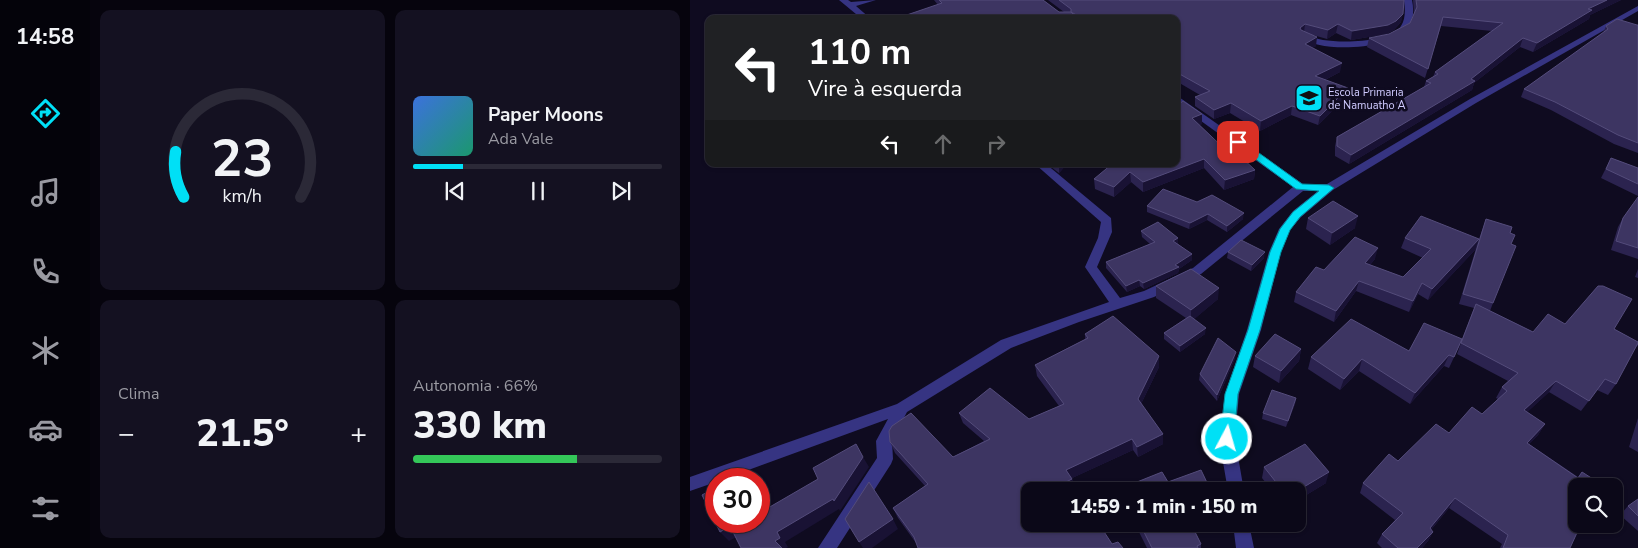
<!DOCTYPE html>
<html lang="pt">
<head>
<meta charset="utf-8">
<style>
	:root { --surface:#0b0818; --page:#141121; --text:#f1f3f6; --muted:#9a9aa2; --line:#2b2937; --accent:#00e0f6 }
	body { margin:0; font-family:"Nunito Sans",sans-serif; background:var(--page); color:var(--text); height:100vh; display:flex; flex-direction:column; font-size:19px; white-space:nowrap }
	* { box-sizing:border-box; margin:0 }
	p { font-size:16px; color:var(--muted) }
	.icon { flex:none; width:28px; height:28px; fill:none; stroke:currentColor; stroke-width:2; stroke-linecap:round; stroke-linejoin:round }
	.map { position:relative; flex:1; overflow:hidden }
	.details { display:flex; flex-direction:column; gap:10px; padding:10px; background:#06040d; width:600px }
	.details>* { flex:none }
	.guide { position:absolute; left:15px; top:15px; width:475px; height:152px; border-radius:10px; box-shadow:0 1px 4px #0004,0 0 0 1px var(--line); background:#202124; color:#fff; overflow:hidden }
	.tools { position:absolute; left:878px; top:478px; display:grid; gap:10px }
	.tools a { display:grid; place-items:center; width:55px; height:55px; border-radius:10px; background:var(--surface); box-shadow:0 1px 4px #0004,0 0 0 1px var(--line); font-size:25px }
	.speed { position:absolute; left:15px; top:468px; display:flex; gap:10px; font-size:25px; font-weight:700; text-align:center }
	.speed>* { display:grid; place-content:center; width:65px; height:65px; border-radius:50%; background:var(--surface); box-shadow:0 1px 4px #0004,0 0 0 1px var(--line); line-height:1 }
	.speed .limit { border:8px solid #d22; background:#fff; color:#111 }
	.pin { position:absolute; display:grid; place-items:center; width:42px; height:42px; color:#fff; margin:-21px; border-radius:10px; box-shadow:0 2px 8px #0006 }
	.me { position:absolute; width:55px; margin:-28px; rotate:6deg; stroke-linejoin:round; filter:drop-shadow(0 0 4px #0008) }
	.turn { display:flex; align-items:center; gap:18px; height:105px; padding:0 20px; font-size:22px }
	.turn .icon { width:65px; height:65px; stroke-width:2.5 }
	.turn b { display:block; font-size:35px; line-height:42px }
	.lanes { display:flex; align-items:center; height:48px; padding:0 20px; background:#0003; justify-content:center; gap:25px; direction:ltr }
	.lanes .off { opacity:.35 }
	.big { font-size:38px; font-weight:800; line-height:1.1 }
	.details .widget { flex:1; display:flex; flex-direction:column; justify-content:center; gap:8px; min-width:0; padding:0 18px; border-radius:10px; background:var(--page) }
	.details .dial { align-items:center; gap:0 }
	.dial svg { height:130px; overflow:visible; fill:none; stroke:var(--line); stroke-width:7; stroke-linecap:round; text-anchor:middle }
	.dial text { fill:var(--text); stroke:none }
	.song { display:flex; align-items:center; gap:15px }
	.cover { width:60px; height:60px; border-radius:8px; background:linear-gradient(135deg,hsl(220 70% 55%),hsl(160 70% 35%)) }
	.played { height:5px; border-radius:2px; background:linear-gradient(90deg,var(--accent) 20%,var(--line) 20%) }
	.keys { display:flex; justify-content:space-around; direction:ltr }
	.heat { display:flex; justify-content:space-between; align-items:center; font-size:28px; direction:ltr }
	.charge { height:8px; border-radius:4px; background:linear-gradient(90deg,#34c759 66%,var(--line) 0) }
	.details .tiles { flex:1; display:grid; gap:10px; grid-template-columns:repeat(2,1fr) }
	.trip { position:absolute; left:331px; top:482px; width:285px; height:50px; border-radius:10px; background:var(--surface); box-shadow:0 1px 4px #0004,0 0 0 1px var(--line); font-weight:800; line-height:50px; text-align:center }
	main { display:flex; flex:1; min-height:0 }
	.tab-bar { display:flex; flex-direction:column; width:90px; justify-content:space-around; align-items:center; background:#04030a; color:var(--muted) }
	.tab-bar .icon { width:35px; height:35px }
	.tab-bar .on { color:var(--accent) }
	.tab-bar b { font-size:22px; color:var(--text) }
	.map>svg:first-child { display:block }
</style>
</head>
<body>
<main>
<nav class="tab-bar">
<b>14:58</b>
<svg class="icon on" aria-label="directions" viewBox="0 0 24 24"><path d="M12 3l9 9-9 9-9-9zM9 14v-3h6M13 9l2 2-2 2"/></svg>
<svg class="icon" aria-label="music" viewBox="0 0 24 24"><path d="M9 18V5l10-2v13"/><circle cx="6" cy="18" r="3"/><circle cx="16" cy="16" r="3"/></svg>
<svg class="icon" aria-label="phone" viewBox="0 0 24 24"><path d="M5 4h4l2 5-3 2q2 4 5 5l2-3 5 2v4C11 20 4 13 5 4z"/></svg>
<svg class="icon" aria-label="climate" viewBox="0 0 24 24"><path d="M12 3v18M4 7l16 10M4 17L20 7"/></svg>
<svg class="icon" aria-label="car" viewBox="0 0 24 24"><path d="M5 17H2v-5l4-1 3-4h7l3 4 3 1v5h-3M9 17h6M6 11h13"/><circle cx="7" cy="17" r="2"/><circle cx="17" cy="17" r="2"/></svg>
<svg class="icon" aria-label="filters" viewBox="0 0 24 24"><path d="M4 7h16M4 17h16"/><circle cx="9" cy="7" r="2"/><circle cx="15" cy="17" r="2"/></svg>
</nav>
<section class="details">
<div class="tiles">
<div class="widget dial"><svg viewBox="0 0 100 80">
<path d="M14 69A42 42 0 1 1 86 69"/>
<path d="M14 69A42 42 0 0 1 9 41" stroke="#00e0f6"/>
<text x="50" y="56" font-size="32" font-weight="700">23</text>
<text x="50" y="72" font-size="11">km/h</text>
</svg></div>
<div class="widget">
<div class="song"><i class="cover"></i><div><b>Paper Moons</b><p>Ada Vale</p></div></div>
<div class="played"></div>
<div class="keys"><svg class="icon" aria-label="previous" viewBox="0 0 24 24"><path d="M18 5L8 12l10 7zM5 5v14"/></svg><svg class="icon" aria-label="pause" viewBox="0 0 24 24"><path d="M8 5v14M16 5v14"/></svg><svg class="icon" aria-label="next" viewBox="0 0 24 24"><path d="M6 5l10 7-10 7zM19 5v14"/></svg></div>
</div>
<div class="widget"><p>Clima</p>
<div class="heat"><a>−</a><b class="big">21.5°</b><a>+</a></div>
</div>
<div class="widget"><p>Autonomia · 66%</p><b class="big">330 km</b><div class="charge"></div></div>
</div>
</section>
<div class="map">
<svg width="948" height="548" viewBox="0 0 948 548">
	<rect width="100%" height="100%" fill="#0f0b20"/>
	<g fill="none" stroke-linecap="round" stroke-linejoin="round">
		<!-- street -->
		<path fill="#363482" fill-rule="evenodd" d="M149,0H158L161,2L186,0L166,6L181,19H172Z
			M714,0H722C724,10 724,21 717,30C702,49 629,54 611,37L615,34C621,36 627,39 633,40C652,43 700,43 711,26C716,19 715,8 714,0Z
			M948,6V11L786,103L643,190L611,217L600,230L591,252L571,330L549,394L545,439L554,491H538L529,439L535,394L557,330L579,252L589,229L603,211L628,191H613L511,274L464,297L389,322L321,348L217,412L202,441L203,459L201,464L147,548H128L187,458L186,441L198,419L34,479H26V482L0,491V477L207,404L311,340L419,302L395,267L408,238L411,222L345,164H356L421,218L422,232L407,267L430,298L454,291L503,268L603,187L486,103V95L613,184H637L780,99Z
			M543,524H559L564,548H546Z"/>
	</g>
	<!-- wall -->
	<path fill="#2b234f" d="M244,0H353L369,12H374L358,0H714L711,22L704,30L696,34L661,40L646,33L637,39L623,35L626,46L622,48L650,72L635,80L656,97L628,125L601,115L570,131L540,113L524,119L505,106V97L510,95L486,81V19H205L248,5Z
		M723,0H931L900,15L899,19L843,52L830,47L784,83L782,90L659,164L645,156V146L647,137L734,87L736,81L743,77L745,72L802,31L751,26L735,78L677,47L679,38L699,34L720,23L724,13Z
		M947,25H948V153L924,144L861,110L831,97L834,89L913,33L916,26Z
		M512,114V124L509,125L543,157L565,170L564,179L534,190L514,168L453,192L441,182L424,197L405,189L404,179Z
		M921,158L948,168V196L911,178Z
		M357,164H377L369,173Z
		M948,197V259L921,250L928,227L933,218Z
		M507,202L553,219L537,232L517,220L499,229L457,212V206Z
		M618,218L665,228L640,245L616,229Z
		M796,219L820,233L821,244L803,303L800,311L843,332L875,324L924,329L948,342V346L947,345L926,384L918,395L907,390L891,411L859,392L837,412L855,424L848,435L839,444L888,477L892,472L886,524H900L892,533L888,530L880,548H810L812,544L759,508L741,530L743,532L738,541L732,548H692L687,543L692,534L705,520L670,493L673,483L708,461L792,414L808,399L806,398L812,387L818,381L767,354L772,340L759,368L754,366L720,404L669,371L650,390L618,369L621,357L719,351L772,339L784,308L769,304L787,245L785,250L738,300L728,294L719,312L666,291L644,322L604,302L606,292L634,270L685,259L680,265L713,277L733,258L711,248L715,238L789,239Z
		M451,231L488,238V244L502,254V260L489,269L488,273L454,289L450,286L437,292L416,268V262L460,244L452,237Z
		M538,252L574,258L561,271L537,258Z
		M948,269V278L945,277Z
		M466,286L528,299L504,319L515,334L490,352L474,339V333L496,318L466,298Z
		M395,334L469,367L451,404L473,434V444L448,457L443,450L382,478L384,489L340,491V524L422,544L433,548L226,543L208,518L203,508L235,486L205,453L200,442L263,457L294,441L273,423L269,413L339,419L369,406L347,376L345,365L395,339Z
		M611,349L609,361L589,383L563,367L565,356Z
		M545,358L527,401L509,380L510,374Z
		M606,398L605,404L596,427L572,419L573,413Z
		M948,418V452L939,447Z
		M574,467L636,483L608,500V491H582L572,478Z
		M948,499V531L930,515L938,506Z
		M445,524H525L505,532L511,544V548H457Z"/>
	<!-- shaded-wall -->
	<path fill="#191234" d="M917,0H931L900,15L899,19L843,52L847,43L898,9Z
		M713,14L711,22L704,30L696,34L661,40L662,31Z
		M615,24L614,32L609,36L610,28Z
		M648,24L646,33L637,39L638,30Z
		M627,37L626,46L614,53L615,44Z
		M833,38L830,47L784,83L782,90L659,164L661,155L781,79Z
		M652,63L650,72L623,86L625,76Z
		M658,88L656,97L628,125L630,116Z
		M541,103L540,113L524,119V110Z
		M602,106L601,115L570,131L571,121Z
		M512,114V124L501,127L502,118Z
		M514,159V168L453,192V182Z
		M371,164H377L369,173V167Z
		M565,170L564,179L534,190L535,180Z
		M440,172L441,182L424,197V187Z
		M554,213L553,219L537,232V226Z
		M518,214L517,220L499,229L500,223Z
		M668,216L665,228L640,245L642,233Z
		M488,238V244L483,241Z
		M789,239L785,250L738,300L742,289Z
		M688,248L685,259L672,274L675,263Z
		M575,252L574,258L561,271L562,265Z
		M502,254V260L489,269L488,273L454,289L453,283Z
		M449,280L450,286L437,292L436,286Z
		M669,281L666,291L644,322L646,311Z
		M732,283L728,294L719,312L723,301Z
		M529,288L528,299L501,322V310Z
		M516,328L515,334L490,352V346Z
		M611,349L609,361L589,383L591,371Z
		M546,352L545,358L527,401V395Z
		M759,355L754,366L720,404L725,393Z
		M469,356V367L448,410V399Z
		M672,359L669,371L650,390L654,379Z
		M866,381L859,392L828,421L834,410Z
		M606,398L605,404L596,427L598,421Z
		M855,424L848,435L831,453L837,443Z
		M473,434V444L448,457L447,447Z
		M442,439L443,450L378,480L376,470Z
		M173,457L179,467L150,511L149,509L95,542L98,547L96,548H91L85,541L87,532Z
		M639,472L636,483L608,500V491Z
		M382,479L384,489L380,491H358Z
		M69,489L85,518L78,508L69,492Z
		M765,498L759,508L734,538L740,528Z
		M203,519L208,529L182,548H173L169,542Z
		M500,524H525L500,533Z
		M40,526L48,536L39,541L30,532Z
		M743,532L738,541L732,548H727Z"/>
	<!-- building -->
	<path fill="#3d3562" stroke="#544c7b" d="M249,0H353L369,12H381L388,19H205L252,3Z
		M369,0H714L713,14L706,21L698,25L662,31L648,24L638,30L615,24L610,28L611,30L627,37L615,44L652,63L625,76L658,88L630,116L602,106L571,121L541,103L524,110L505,97L520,91L486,72V19H394L381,12V9Z
		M726,0H917L898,9L902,10L847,43L833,38L781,79L785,81L661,155L647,146V137L741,83L736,81L748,74L745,72L813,23L753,17L738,69L679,38L699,34L720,23L727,7Z
		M927,19L947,25H948V143L928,135L865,102L834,89L918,29L916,26Z
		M493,101L512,114L502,118L543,157L549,155L565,170L535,180L514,159L453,182L440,172L424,187L404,179L422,164H486V107Z
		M921,158L948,168V184L916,169Z
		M365,164H371L369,167Z
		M473,189L507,202L522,195L554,213L537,226L518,214L500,223L457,206Z
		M948,197V248L926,241L933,218Z
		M643,201L668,216L642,233L618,218Z
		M731,216L789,239L742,289L732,283L723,301L669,281L646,311L606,292L626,267L634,270L665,237L688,248L675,263L713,277L741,249L715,238Z
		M796,219L822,227L820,233L825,235L821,244L826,246L803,303L773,294Z
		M468,222L488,238L483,241L502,254L485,265L489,267L453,283L449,280L436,286L416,262L465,242L451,231Z
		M551,240L575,252L562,265L538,252Z
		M501,269L529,288L501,310L466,286Z
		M908,286H913L942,299L924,329L948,342V343L926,384L915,379L899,401L866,381L834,410L855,424L837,443L888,478L892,472L914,486H886V524H891L880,548H813L818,535L765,498L740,528L743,532L727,548H708L692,534L713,513L673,483L699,454L708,461L746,424L759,433L782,407L792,414L817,391L812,387L828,373L771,343L786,304L843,332L858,314L875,324Z
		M423,316L469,356L448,399L473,434L447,447L442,439L376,470L382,479L358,491H340V524H409L422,544L428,542L433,548H228L224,537L203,508L238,484L200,442L199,431L202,426L221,413L263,457L300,439L269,413L300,388L339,419L374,404L345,365L398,338L395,334Z
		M500,316L516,328L490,346L474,333Z
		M661,319L719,351L734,323L772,339L764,357L759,355L725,393L672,359L654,379L621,357Z
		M585,334L611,349L591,371L565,356Z
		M528,338L546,352L527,395L510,374Z
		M582,390L606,398L598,421L573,413Z
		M166,444L173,457L144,501L143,499L87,532L90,538L85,541L92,548H51L40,526L30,532L12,495L26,487V521H69V492L78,508L128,479L123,468Z
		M615,444L639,472L607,491H593L574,467Z
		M56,469L61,479H40Z
		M511,470L521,491H445L442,484L472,472L478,482Z
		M179,482L203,519L169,542L155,519Z
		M948,499V516L938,506Z
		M450,524H501L511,544L507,546L508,548H462Z"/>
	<!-- route -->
	<path fill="#00e0f6" stroke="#0092a0" d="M545,140H551L612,184L639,185L644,188L610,217L600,230L591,252L570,330L548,394L544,439L542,443L537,445L532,443L530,439L535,394L558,330L580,252L590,229L603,212L629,191L606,189L545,144Z"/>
	<!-- icons -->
	<defs>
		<symbol id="school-square" viewBox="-11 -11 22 22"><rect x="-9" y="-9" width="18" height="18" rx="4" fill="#00e0f6" stroke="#0f0b20"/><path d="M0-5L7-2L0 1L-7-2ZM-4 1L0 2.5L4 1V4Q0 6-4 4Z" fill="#111"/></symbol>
	</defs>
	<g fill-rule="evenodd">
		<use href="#school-square" x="603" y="82" width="32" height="32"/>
	</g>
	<g text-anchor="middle" stroke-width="5" stroke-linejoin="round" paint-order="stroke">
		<!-- far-poi labels -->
		<g font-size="11" fill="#d0cbff" stroke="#0f0b20" text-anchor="start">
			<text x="638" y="96">Escola Primaria<tspan x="638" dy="13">de Namuatho A</tspan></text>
		</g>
	</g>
</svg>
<div class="tools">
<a><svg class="icon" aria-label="search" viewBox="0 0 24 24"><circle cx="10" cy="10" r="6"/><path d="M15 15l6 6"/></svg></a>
</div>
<div class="speed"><div class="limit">30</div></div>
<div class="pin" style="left:548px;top:142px;background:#d93025"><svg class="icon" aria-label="arrive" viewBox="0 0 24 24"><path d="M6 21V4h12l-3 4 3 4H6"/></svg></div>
<svg class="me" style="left:537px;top:439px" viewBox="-20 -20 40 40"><circle r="17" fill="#00e0f6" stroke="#fff" stroke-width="3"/><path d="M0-11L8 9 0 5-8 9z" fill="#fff"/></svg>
<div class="trip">14:59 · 1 min · 150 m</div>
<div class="guide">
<div class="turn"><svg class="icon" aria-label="left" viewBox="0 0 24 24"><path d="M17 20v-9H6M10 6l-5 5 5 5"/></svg><div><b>110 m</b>Vire à esquerda</div></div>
<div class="lanes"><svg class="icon" aria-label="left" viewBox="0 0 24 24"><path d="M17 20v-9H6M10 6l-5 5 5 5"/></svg><svg class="icon off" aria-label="ahead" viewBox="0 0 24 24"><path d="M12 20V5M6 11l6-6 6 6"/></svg><svg class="icon off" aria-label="right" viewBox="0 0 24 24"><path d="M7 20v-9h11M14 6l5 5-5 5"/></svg></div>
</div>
</div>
</main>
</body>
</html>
